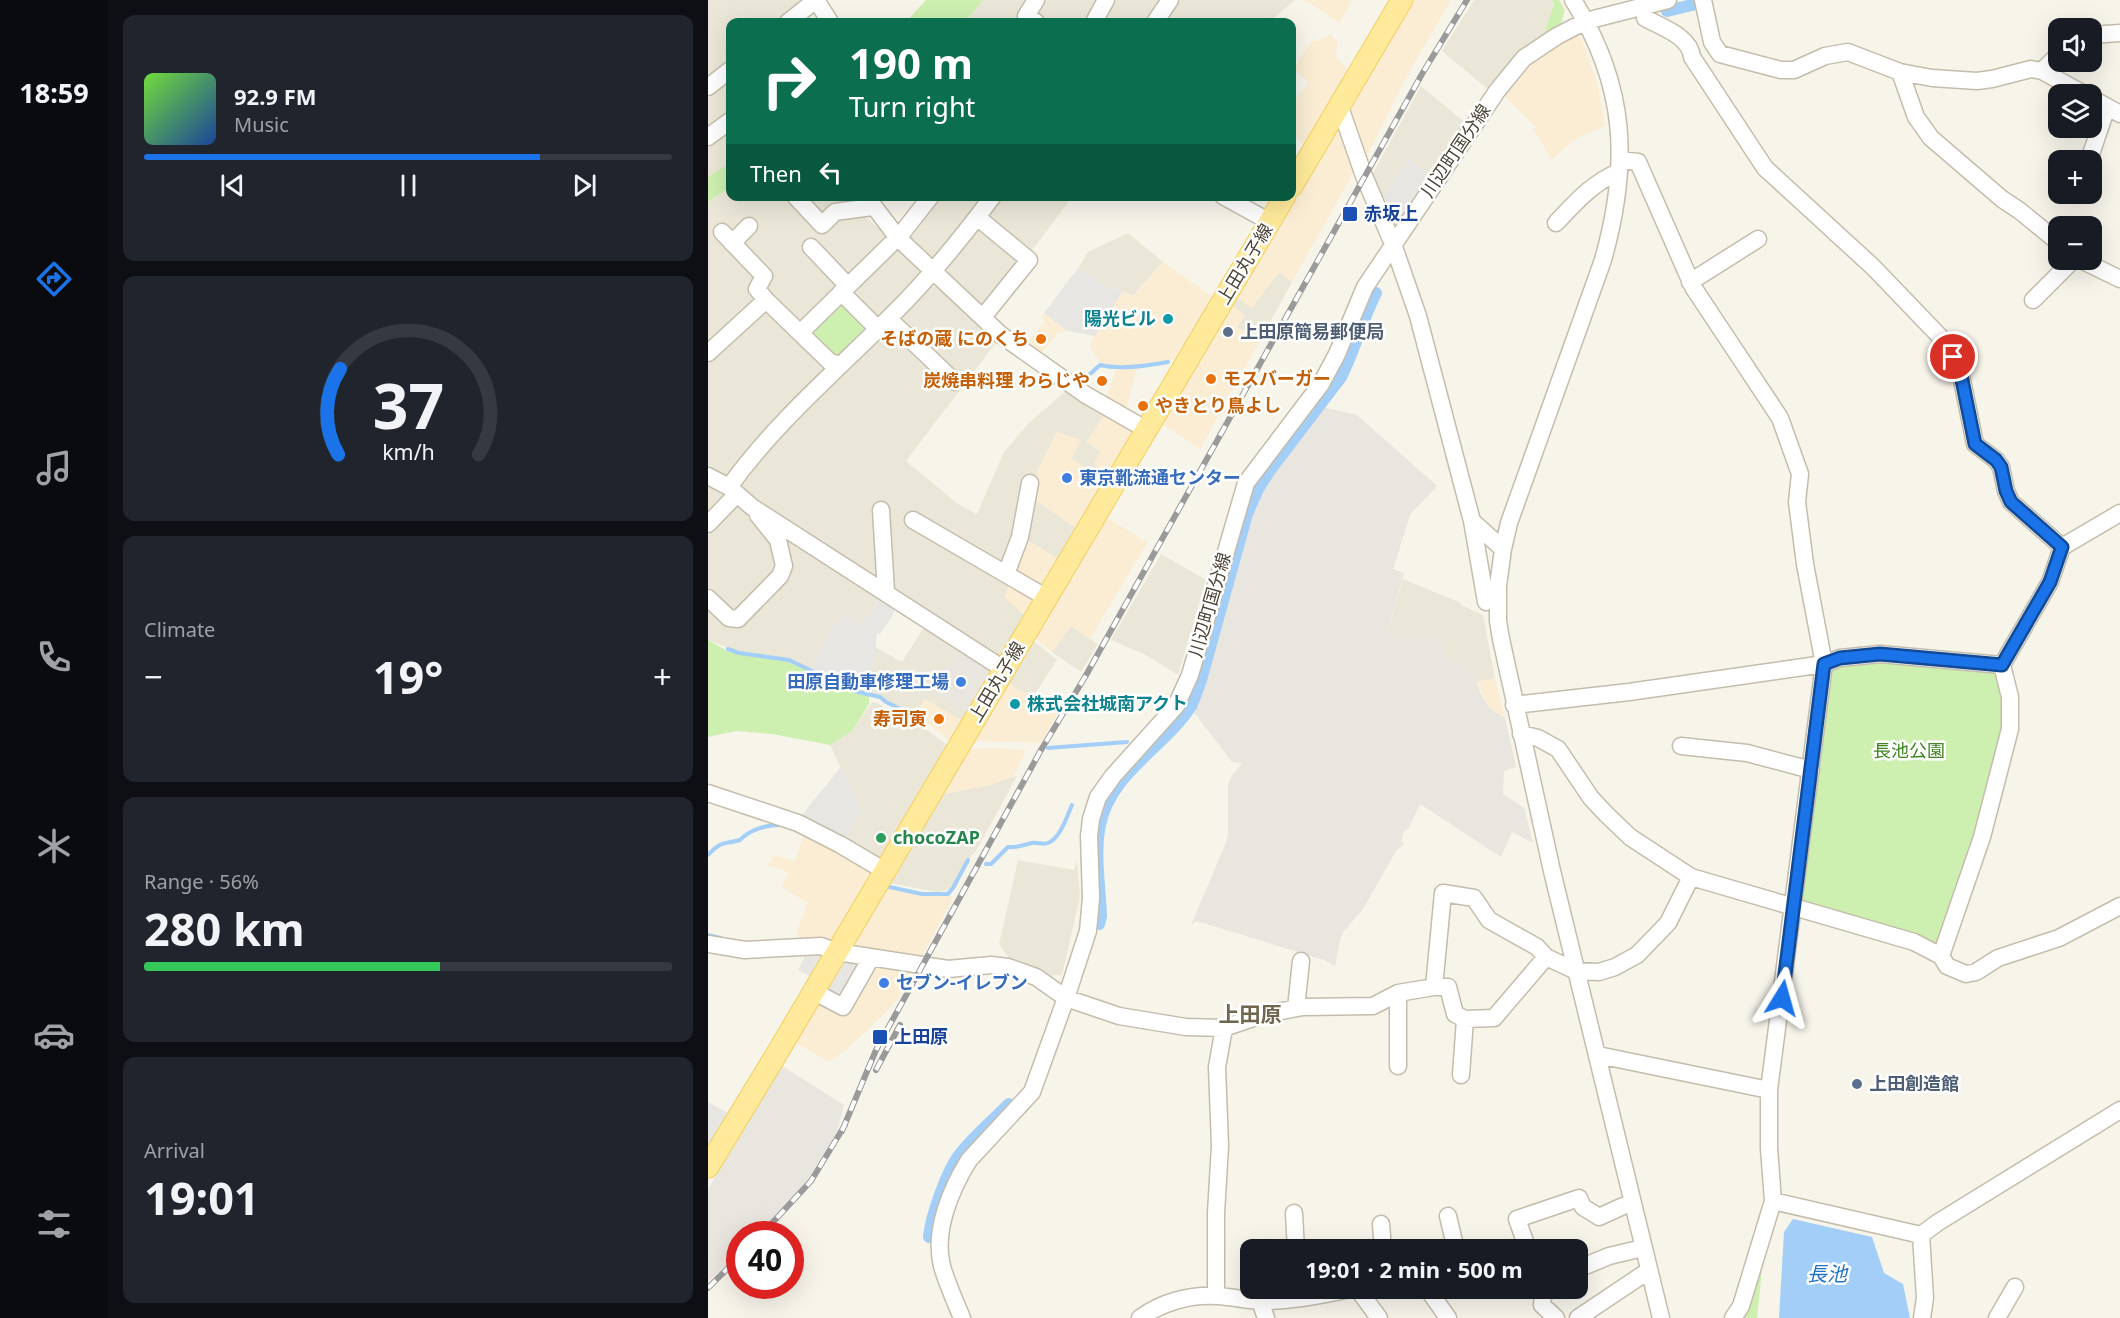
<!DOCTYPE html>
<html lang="en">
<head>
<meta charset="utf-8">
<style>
	:root { --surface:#171b24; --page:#20242c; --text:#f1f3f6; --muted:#9ea1a6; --line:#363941; --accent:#1a73e8 }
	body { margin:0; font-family:"Noto Sans","Noto Sans JP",sans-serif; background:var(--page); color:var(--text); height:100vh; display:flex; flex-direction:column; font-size:22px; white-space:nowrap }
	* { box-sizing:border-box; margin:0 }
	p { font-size:20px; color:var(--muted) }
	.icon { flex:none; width:33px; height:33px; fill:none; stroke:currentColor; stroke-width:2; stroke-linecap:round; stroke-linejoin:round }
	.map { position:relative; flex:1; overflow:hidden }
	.details { display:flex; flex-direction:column; gap:15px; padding:15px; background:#0d0f14; width:600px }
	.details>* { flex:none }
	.top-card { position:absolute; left:18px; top:18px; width:570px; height:183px; border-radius:12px; box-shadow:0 6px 24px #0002; background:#0b6e4f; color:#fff; overflow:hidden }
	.controls { position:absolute; left:1340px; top:18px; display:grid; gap:12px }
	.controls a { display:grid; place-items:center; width:54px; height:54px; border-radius:12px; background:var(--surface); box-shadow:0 6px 24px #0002; font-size:30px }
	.speed { position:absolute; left:18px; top:1221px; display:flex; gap:12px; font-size:30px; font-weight:700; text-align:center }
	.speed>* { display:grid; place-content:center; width:78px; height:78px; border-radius:50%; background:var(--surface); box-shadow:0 6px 24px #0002; line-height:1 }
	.speed .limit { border:9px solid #d22; background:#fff; color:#111 }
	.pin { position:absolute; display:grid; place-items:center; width:51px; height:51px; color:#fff; margin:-26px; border:3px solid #fff; border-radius:50%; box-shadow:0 2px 6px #0007 }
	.me { position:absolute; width:66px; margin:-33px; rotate:8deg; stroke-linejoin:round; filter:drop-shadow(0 0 4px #0008) }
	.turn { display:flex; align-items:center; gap:21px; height:126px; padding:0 24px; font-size:27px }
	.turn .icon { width:78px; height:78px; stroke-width:2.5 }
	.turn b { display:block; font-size:42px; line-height:51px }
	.then { display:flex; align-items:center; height:57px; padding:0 24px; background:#0003; gap:12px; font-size:22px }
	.big { font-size:45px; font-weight:700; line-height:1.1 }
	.details .widget { flex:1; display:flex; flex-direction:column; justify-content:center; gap:9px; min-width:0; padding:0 21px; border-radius:12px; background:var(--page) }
	.details .dial { align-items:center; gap:0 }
	.dial svg { height:156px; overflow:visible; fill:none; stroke:var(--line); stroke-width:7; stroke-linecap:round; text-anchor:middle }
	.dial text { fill:var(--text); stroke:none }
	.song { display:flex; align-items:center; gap:18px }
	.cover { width:72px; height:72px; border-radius:9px; background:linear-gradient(135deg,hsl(100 70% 55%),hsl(220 70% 35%)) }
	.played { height:6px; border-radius:3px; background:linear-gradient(90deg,var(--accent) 75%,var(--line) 75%) }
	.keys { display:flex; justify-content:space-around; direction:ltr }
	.heat { display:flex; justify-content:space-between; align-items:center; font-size:33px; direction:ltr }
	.charge { height:9px; border-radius:4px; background:linear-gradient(90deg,#34c759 56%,var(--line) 0) }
	.trip { position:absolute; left:532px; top:1239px; width:348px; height:60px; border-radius:12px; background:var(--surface); box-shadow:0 6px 24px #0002; font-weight:700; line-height:60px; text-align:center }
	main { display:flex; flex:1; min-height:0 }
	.tab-bar { display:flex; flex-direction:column; width:108px; justify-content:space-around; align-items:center; background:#090b0e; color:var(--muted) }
	.tab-bar .icon { width:42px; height:42px }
	.tab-bar .selected { color:var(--accent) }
	.tab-bar b { font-size:27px; color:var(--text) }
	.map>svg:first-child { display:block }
</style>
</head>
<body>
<main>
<nav class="tab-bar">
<b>18:59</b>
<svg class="icon selected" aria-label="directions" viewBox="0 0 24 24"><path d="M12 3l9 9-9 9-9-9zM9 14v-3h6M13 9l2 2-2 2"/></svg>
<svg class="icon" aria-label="music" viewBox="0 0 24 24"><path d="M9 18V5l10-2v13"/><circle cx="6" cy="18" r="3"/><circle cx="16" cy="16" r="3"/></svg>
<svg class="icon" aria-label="phone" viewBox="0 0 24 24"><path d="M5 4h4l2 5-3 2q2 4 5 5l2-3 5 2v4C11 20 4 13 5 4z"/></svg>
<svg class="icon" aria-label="climate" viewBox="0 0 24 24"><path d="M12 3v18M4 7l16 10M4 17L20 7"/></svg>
<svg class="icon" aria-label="car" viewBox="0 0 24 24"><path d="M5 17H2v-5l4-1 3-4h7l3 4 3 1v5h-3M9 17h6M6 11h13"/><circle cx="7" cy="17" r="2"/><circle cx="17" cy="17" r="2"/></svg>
<svg class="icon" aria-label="filters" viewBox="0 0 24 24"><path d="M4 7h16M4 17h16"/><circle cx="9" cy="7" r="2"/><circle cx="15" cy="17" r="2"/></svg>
</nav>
<section class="details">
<div class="widget">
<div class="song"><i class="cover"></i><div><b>92.9 FM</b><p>Music</p></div></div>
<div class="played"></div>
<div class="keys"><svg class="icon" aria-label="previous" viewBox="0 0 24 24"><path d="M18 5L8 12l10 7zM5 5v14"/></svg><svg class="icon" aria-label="pause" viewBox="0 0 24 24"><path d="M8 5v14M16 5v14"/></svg><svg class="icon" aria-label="next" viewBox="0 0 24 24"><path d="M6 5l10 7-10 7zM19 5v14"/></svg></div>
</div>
<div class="widget dial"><svg viewBox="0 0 100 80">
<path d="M14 69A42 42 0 1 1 86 69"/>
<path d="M14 69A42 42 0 0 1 15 25" stroke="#1a73e8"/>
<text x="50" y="56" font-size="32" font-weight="700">37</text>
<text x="50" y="72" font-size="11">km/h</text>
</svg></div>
<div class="widget"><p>Climate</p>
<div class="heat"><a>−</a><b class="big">19°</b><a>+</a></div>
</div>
<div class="widget"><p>Range · 56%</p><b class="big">280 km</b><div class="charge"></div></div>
<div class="widget"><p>Arrival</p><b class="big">19:01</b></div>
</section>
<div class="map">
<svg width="1412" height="1318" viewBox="0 0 1412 1318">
	<rect width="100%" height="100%" fill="#f7f4ea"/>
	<!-- residential -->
	<path fill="#ebe7d8" d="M0,0H99L75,22H22V66L0,83Z
		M275,0H587L561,22H257Z
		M766,0H844L846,3L835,38L782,91L734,51Z
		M22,81V163L0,177V98Z
		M713,86L759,124L723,176L673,200L664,175Z
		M22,187V196L30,197H148V201L156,215L215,269L205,284L173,319L94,327L59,293L0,346V202Z
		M228,197H364L329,244L275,310L234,274L218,253L198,234Z
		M420,233L455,262L425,296L409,289L400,288L370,268L380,252Z
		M571,272L584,282L552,340L528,327L521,302L525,294L543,308Z
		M223,286L234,288L290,340L198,461L250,504L269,514L296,452L321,423L360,389L398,412L393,452L404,474L399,483L381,473L382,470L363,459L372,440L349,432L371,530L352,560L315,538L318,617L295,656L287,658L26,487L33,473L179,327Z
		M60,308L119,371L21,479L0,471V359Z
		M0,481L19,491L21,498L0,519Z
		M33,501L174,594L155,624L136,613L122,631L104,669L81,659L31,652L0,640V535Z
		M453,554L498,580L470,675L438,655L403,640Z
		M695,579L753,603V605L775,615L787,678L769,682L767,675L757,665L736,655L733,638H697L679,635Z
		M218,624L256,647L232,673L261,714L256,722L217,700L207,715L179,702L172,696L161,694L157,688L166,662L167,647L194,662Z
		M363,626L390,644L373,672L344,652Z
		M323,639L349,660L325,697L298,682Z
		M164,702L170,703L187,715L219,730L241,746L173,863L135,841L153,810L122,745L144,731Z
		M309,776L268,851L257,862L243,890L229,892L180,883L230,795L282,785L294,779Z
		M310,860L366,870L369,861L372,897L354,975L334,976L304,963L291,944Z"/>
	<!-- commercial -->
	<path fill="#faedd4" d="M597,0H644L631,23Z
		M701,0H743L697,79L658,158L642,114L643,101Z
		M622,34L630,43L628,55L629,59L643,72L598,146L584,134V104L601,82L585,69L604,41L614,40Z
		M864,35L873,38L890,87L897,126L866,140L844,160L826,130L828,127L794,94L812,70Z
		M625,131L640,140L648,168L584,282L571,273L543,308L525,294Z
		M455,262L506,298L483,340L473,346L466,359L438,365L399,366L393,364L381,345L415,291L426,296Z
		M521,302L537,316L529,327L552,340L492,449L451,422Z
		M336,313L359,331L350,333L331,356L317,345L337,321L333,317Z
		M409,368H429L418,409L397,399Z
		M398,412L427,427L426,438L404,474L386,464L393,452L378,442Z
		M349,432L373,440L363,459L382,470L381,473L399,483L371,530L324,498L330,470Z
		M396,515L439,543L382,639L363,626L344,652L325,637Z
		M314,538L352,560L336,588L303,573Z
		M303,581L329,598L318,617L296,597Z
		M787,678L797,718L781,708L769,682Z
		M298,682L351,711L333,743L262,741Z
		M217,699L256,722L244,742L207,715Z
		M280,748L318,750L305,777L282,785L230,795L257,750Z
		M97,831L168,873L124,945L94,939L88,934L99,903L74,887L80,872L59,865L60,862H63L65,855L87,861Z
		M177,887L214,895H241L245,898L212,960L148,951V937Z
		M164,963L207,970L192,996L184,1006L144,1045L121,1062L88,1043L113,999Z"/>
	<!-- industrial -->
	<path fill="#e9e5df" d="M615,407L649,415L729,486L702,515L685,569L696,573L679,634L697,638L733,637L736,655L757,665L767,675L771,690L781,708L797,718L808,767L796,771L795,794L816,808L825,843L804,832L793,857L712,804L700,829L696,831L694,840L696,844L688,851L655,909L636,931L632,940L627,966L616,960L489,921L483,925L517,845L520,835V784L523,777L534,763L524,762L485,711L491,703L543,513L552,490Z
		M256,647L288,668L261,714L221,690L232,673Z
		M74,1066L136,1105L129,1132L97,1184L50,1234H32L31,1252L0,1282V1189Z"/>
	<!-- green -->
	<path fill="#cdefb0" d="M218,0H275L257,22H198Z
		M844,0H851L857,10L853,24L835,38L846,3Z
		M22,163V187L0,202V177Z
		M130,298L160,330L133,357L125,358L99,329Z
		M0,640L21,652L80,662L90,666L145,692L161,696V704L144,731L122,745L64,734L28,731L0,737Z
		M1172,657L1279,667L1292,679L1298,729L1278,806L1231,944L1093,905L1120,674L1131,661Z
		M1054,1270L1049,1318H1032L1039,1311Z"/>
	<!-- parking -->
	<path fill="#e8e6e2" d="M701,159L723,176L693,219L685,220L680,217L673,200Z
		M370,268L400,287L415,291L387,336L359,331L336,313Z
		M174,594L188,604L184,617L172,634L169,633L166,662L157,688L161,694L146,690L121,676L104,669L122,631L136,613L155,624Z
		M133,767L153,810L135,841L92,820L101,806Z
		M100,950L117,958L105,978L90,970Z
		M133,959L152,962L136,999L116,990Z
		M0,1102L20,1113L0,1149Z"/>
	<!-- water -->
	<path fill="#a2cef8" d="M1085,1219L1164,1237L1176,1273L1195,1284L1202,1318H1071L1076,1232Z"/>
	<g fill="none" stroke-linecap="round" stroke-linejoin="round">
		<!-- stream -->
		<path stroke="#a2cef8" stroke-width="4" d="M372,383L392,365C413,370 439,366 460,362
			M20,649L31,653L81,660L146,691L172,697L178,702L207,716
			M340,748L419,742
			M0,855C14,840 15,845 32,840C41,830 60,824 73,825
			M278,864H283L300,847C309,848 315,845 324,843C329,842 337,846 342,842C353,836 359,816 364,805
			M177,886L214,894H240L245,888L260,860
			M0,935L12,938"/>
		<!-- canal -->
		<path stroke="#a2cef8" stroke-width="12" d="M959,11L984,5
			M391,924L393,916C392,888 386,852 392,825C402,773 457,747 483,706C487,698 490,688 493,680L539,514L550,489L562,470L633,377C647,350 654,320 668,293
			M221,1237C223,1216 239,1170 252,1154C266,1136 285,1120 301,1104"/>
		<defs>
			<path id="minor" d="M108,0L122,22
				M865,0C919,86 922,164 895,260L801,523L795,549L790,586V621L793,639L844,871L953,1318
				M995,0L1004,42L1012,54L1073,70H1086L1117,56L1140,52L1192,72L1224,78L1269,81L1284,79L1323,69L1334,71L1376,94
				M937,18C953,27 982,36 984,57L1057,168L1165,267L1240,345L1253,375L1267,444L1288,460L1293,467L1298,491L1303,502L1354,547
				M80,22L108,0
				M328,22L318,16L328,0
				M386,22L398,0
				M447,22L462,0
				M1383,35L1412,33
				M1334,71L1350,55
				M1192,72L1208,117L1223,138L1294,199L1312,211L1350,242
				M0,87L22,70
				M1383,98L1412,114
				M632,107L656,176L685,244L710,316L764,521L795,549
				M0,137L22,121
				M912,160L930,162L985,287L1072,418L1092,474L1089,502L1097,564L1116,664L1061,1090V1148L1065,1201L1033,1306L1025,1318
				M1381,160L1399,107
				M87,196L114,225L127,212L164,207
				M158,196L190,238L293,335L378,395L439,430
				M515,196L562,222
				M269,217L321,260L275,317
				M848,223C867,203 885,182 911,172
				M14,232L56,276L49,289L58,300L122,362L132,365
				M190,238L223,196
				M24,243L41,226
				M103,247L140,286
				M1373,260L1412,279
				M982,282L1050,239
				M133,292L170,329
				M1325,300L1365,260
				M181,319L247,382
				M92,333L182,245
				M0,353L58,300
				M0,476L21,487L44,507L297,670
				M21,487C67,423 126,373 181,318C219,281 253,239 285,196
				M173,510L178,592
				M205,520L339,598
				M764,521L778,602
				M0,524L29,494
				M298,574L312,537L322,483
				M0,598L21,618L30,619L72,576L76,566L70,540L50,515
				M806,705L921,692L1116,664L1132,658L1172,654L1294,665
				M813,734L830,738L850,749L883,798L898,814L922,837L983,877L1206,942L1233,956L1239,966L1258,974L1268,972L1290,958L1351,938L1412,906
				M973,746L1039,753L1103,770
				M0,793L90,823L133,845L177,871
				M0,944L37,950L113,946L129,952L240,969L283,965L300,967L328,977L358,998L411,1016L478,1027L516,1028L557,1014L595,1007L665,1006L690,993L726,987H740L747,1014L757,1019L786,1018L838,957
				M1233,956L1274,837L1302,729V697L1294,665L1342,582L1354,547L1412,513
				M726,987L735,893L766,898L781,920L829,947L838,957L868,971L891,972L907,967L929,955L960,923L983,877
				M105,991L135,1007L163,958
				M690,993V1066
				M588,1008L593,961
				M890,1055L1061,1090
				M753,1075L757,1019
				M1065,1201L1213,1235L1229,1223L1412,1110
				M586,1213L588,1250
				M740,1216L748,1250
				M673,1224L675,1250
				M1213,1235L1217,1298L1214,1318
				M820,1250L809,1219L871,1198L875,1207L891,1217L924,1202
				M870,1269L901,1256L935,1248
				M649,1288L671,1318
				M719,1288L740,1318
				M836,1288L834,1305L848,1318
				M508,1296V1213L512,1146L509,1067L516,1028
				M552,1301L558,1318
				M254,1318C247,1301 239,1284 234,1266C225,1231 243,1189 261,1160L324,1092L358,998L380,931L383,898L381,836L383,819L390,797L405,776L468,706L482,675L538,483L613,384L629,354L657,287L789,91L816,58L849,36L878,21L960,0
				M432,1318C454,1302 483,1294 510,1296C524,1297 538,1300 551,1301C584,1302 616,1294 648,1288
				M870,1318L940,1271
				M1289,1318L1307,1287"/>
			<path id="major" d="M584,186L694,0
				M0,1167L68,1055L577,196"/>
		</defs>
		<!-- minor casing -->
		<use href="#minor" stroke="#c4bdac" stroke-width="19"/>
		<!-- major casing -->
		<use href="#major" stroke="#f1d05e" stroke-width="23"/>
		<!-- minor -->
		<use href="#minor" stroke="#fff" stroke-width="16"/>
		<!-- major -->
		<use href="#major" stroke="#ffea9b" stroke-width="21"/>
		<defs>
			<path id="rail" d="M168,1070L192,1025
				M134,1131L168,1050L333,750L377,677L714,74L759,0
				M54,1234L103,1181L137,1125
				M0,1288L32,1256"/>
		</defs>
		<!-- rail casing -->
		<use href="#rail" stroke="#9a9a9a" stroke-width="6"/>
		<!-- rail -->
		<use href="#rail" stroke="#fff" stroke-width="4" stroke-dasharray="11" stroke-linecap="butt"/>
	</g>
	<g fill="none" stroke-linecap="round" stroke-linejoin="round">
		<defs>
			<path id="route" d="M1074,998L1116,664L1132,658L1172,654L1294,665L1342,582L1354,547L1303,502L1298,491L1293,467L1288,460L1267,444L1253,375L1245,357"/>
		</defs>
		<!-- route casing -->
		<use href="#route" stroke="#114b97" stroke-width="15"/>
		<!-- route -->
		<use href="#route" stroke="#1a73e8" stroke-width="10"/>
	</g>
	<!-- markers -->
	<g fill="#1a4fb4" stroke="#fff" stroke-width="2">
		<rect x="634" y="206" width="16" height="16" rx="3"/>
		<rect x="164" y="1029" width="16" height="16" rx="3"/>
	</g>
	<g fill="#0f9aa8" stroke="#fff" stroke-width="2">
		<circle cx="460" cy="319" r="6"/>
		<circle cx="307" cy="704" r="6"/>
	</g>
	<g fill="#5c6f8a" stroke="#fff" stroke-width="2">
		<circle cx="520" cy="332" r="6"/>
		<circle cx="1149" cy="1084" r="6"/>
	</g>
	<g fill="#e8710a" stroke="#fff" stroke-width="2">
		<circle cx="333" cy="339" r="6"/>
		<circle cx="503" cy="379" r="6"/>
		<circle cx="394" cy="381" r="6"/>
		<circle cx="435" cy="406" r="6"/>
		<circle cx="231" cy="719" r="6"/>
	</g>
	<g fill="#3f7fe0" stroke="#fff" stroke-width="2">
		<circle cx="359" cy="478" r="6"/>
		<circle cx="253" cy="682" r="6"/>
		<circle cx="176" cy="983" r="6"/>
	</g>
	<circle fill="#2e9e5b" stroke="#fff" stroke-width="2" cx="173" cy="838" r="6"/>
	<g text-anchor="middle" stroke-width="5" stroke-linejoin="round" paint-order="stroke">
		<!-- street labels -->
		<g font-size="18" fill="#4c4537" stroke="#fff">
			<text transform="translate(748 151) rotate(-56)" y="6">川辺町国分線</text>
			<text transform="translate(537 264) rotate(-59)" y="6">上田丸子線</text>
			<text transform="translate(502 605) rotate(-74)" y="6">川辺町国分線</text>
			<text transform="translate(289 682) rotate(-59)" y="6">上田丸子線</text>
		</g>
		<!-- transit labels -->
		<g font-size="18" font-weight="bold" fill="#164399" stroke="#fff" text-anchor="start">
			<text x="656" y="220">赤坂上</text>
			<text x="186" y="1043">上田原</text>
		</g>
		<!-- culture labels -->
		<g font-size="18" font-weight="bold" fill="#0d838f" stroke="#fff" text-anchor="end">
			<text x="448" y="325">陽光ビル</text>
			<text x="319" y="710" text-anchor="start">株式会社城南アクト</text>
		</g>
		<!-- service labels -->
		<g font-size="18" font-weight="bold" fill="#4e5e75" stroke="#fff" text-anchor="start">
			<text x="532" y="338">上田原簡易郵便局</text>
			<text x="1161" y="1090">上田創造館</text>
		</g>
		<!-- food labels -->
		<g font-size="18" font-weight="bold" fill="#c56008" stroke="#fff" text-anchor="end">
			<text x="321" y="345">そばの蔵 にのくち</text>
			<text x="515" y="385" text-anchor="start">モスバーガー</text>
			<text x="382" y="387">炭焼串料理 わらじや</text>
			<text x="447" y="412" text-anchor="start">やきとり鳥よし</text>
			<text x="219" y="725">寿司寅</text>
		</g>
		<!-- shop labels -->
		<g font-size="18" font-weight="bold" fill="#366cbe" stroke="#fff" text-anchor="start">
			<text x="371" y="484">東京靴流通センター</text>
			<text x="241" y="688" text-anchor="end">田原自動車修理工場</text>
			<text x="188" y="989">セブン-イレブン</text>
		</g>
		<!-- park labels -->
		<g font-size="18" fill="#408622" stroke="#fff">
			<text x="1201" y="757">長池公園</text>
		</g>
		<!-- leisure labels -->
		<g font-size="18" font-weight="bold" fill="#27864d" stroke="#fff" text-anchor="start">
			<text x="185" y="844">chocoZAP</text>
		</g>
		<!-- water labels -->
		<g font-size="20" font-style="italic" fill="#2374c5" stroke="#fff">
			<text x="1119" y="1281">長池</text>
		</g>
		<!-- quarter labels -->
		<g font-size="21" font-weight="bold" fill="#70654d" stroke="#fff">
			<text x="542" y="1022">上田原</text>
		</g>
	</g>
</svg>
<div class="controls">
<a><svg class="icon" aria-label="sound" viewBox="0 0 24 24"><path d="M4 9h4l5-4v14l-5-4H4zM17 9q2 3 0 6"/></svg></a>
<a><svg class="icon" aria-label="layers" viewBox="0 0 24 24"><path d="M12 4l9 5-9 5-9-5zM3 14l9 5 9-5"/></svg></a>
<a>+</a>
<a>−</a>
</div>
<div class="speed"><div class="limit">40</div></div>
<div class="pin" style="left:1245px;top:357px;background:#d93025"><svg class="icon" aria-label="arrive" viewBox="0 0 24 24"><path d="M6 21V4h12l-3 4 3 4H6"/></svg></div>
<svg class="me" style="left:1074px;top:998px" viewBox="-20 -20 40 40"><path d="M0-17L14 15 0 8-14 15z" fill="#1a73e8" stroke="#fff" stroke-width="4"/></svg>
<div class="trip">19:01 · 2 min · 500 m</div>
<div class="top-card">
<div class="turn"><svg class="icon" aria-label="right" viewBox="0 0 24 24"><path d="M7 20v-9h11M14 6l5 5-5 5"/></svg><div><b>190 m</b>Turn right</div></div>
<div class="then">Then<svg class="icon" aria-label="left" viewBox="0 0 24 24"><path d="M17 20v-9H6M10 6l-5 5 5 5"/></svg></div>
</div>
</div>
</main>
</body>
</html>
